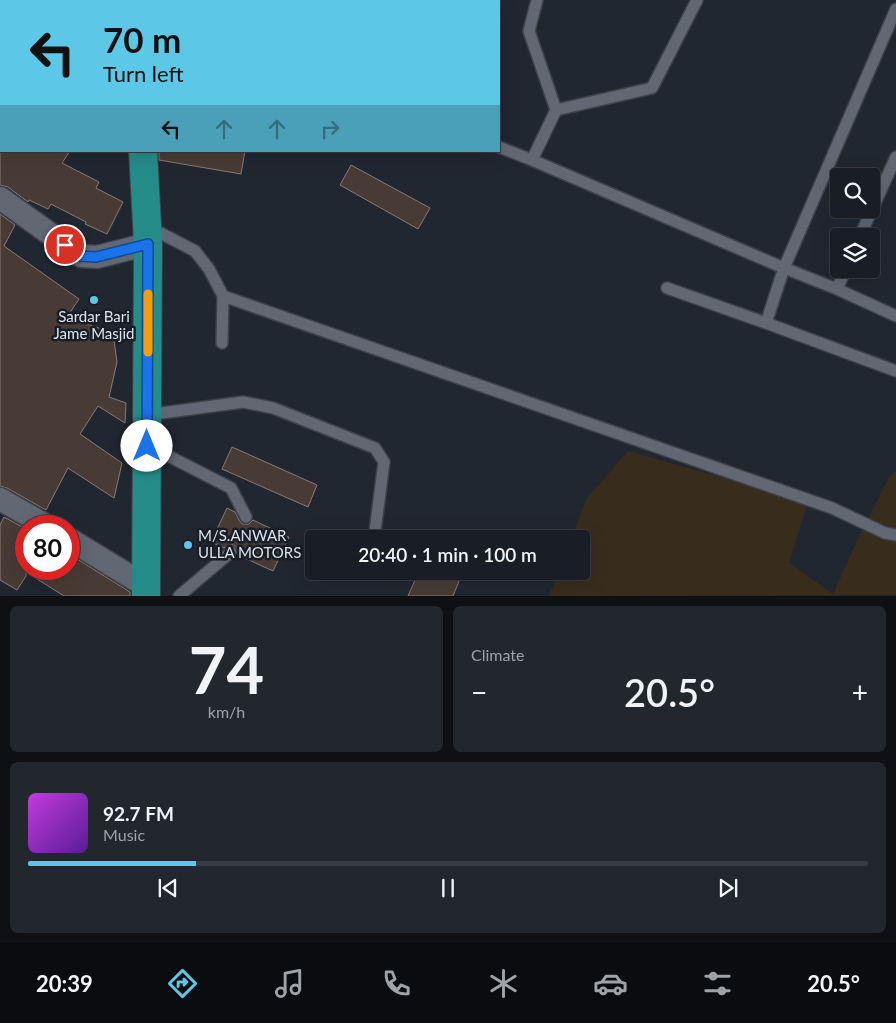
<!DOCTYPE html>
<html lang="en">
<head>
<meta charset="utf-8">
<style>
	:root { --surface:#191d25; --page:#22262d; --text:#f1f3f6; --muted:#9fa2a7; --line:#373b42; --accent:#5dc7e8 }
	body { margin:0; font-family:Lato,sans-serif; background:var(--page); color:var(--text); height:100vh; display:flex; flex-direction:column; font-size:19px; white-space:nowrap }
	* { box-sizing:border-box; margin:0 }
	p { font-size:16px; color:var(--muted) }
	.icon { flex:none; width:28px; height:28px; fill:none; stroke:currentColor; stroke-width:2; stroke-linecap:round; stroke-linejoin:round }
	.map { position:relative; height:596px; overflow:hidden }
	.drawer { display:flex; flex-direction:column; gap:10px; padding:10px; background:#0e1014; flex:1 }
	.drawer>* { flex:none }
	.hud { position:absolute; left:0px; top:0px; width:500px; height:152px; box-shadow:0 5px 20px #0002,0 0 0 1px var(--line); background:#5dc7e8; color:#111; overflow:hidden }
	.controls { position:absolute; left:830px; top:168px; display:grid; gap:10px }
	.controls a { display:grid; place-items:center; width:50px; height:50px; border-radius:5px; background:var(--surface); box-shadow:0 5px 20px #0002,0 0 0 1px var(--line); font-size:25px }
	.speed { position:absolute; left:15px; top:515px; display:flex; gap:10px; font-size:25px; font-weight:700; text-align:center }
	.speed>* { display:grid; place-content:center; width:65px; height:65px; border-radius:50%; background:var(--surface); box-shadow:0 5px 20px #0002,0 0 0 1px var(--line); line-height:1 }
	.speed .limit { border:8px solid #d22; background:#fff; color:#111 }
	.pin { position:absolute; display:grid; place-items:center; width:42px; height:42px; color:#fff; margin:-21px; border:2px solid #fff; border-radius:50%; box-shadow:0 1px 5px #0007 }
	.me { position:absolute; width:55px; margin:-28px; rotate:0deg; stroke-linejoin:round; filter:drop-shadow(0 0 4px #0008) }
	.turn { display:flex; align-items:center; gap:18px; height:105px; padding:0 20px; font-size:22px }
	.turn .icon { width:65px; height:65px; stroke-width:2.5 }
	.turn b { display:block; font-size:35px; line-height:42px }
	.lanes { display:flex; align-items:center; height:48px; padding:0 20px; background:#0003; justify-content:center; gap:25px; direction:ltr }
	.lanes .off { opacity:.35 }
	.big { font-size:38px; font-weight:600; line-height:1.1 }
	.drawer .card { flex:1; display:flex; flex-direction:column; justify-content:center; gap:8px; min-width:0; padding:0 18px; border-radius:8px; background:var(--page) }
	.drawer .dial { align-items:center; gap:0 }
	.dial b { font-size:65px; line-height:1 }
	.song { display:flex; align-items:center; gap:15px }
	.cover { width:60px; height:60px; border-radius:8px; background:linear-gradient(135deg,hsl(290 70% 55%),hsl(270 70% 35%)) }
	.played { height:5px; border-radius:2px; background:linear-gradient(90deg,var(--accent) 20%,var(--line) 20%) }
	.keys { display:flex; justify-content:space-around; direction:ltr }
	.heat { display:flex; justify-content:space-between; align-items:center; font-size:28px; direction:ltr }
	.drawer .tiles { flex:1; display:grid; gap:10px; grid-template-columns:1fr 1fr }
	.card:last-child { grid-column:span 2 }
	.trip { position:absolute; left:305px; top:530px; width:285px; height:50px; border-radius:5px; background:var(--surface); box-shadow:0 5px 20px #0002,0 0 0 1px var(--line); font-weight:600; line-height:50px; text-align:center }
	.tab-bar { display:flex; height:80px; justify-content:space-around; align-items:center; background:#0a0c0f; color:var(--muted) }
	.tab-bar .icon { width:35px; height:35px }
	.tab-bar .on { color:var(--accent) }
	.tab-bar b { font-size:22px; color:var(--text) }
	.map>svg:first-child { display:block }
</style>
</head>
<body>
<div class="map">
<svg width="896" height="596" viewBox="0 0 896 596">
	<rect width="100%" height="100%" fill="#212731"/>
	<!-- industrial -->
	<path fill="#382c1d" d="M628,451L808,502L789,563L833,594L856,543L888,479L896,471V595L549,596L559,571H581V539H571L587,498Z"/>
	<!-- building -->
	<path fill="#483b36" stroke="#8a7b75" d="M0,151H70L62,163L99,182L96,188L123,202L107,234L85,224L86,222L51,204L48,209L29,200L28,202L8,187L0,185Z
		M159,151H245L241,174L159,160Z
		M351,165L430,208L418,229L340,185Z
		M0,214L15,225L4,246L79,299L67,317L113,333L117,362L109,397L126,403L125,423L98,406L80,434L122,463L114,498L68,468L46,510L7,488L0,486Z
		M232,447L317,485L308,507L222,469Z
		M227,508L235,512L239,520L242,524H249L253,520L289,537L273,571L238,555V550L234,545H229L224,548L211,542Z
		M4,517L26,529V569H69V554L130,592V596H64L26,572V576L17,590L0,580V525Z
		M419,571H450L461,576L453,596H408Z"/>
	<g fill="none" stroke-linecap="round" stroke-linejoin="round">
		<defs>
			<path id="service" d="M556,110L652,88L697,0
				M499,147L532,160L784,268L837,289L896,316
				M532,160L556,110L529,31L537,0
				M149,227L195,251L209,269L223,296L222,343
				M860,236L896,157
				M667,288L766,323L896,371
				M837,289L846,269
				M223,296L832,508L885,533L896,535
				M766,323L784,268L896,9
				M147,415L243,402L273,408L375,448L384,462L374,539
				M149,446L231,488L246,517
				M389,571L391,573
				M179,596L231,552"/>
			<path id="minor" d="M0,198L81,256L97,257L148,244
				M0,499L47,526
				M69,539L146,586"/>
			<path id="trunk" d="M134,0V1
				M143,151L148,244L146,596"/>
		</defs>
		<!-- service casing -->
		<use href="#service" stroke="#3d424b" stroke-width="14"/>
		<!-- minor casing -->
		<use href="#minor" stroke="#3d424b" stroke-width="25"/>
		<!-- trunk casing -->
		<use href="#trunk" stroke="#3d424b" stroke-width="30"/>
		<!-- service -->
		<use href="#service" stroke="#616874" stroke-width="11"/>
		<!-- minor -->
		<use href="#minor" stroke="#616874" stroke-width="22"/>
		<!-- trunk -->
		<use href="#trunk" stroke="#268c8a" stroke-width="28"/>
	</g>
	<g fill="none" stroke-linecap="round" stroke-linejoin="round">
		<defs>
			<path id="route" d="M65,245L81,256L96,257L148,244L147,446"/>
		</defs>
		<!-- route casing -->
		<use href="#route" stroke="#114b97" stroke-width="12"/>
		<!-- route -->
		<use href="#route" stroke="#1a73e8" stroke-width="9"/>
		<!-- slow -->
		<path stroke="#f59e0b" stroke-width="9" d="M148,352V294"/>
	</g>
	<!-- markers -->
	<g fill="#5dc7e8" stroke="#171e27" stroke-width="2">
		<circle cx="94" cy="300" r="5"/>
		<circle cx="188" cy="545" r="5"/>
	</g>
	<g text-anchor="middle" stroke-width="5" stroke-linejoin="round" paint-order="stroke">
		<!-- poi labels -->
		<g font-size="15" fill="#dde2e9" stroke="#171e27">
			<text x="94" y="322">Sardar Bari<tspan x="94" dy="17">Jame Masjid</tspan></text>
			<text x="198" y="541" text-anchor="start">M/S.ANWAR<tspan x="198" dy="17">ULLA MOTORS</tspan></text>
		</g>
	</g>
</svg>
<div class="controls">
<a><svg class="icon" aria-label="search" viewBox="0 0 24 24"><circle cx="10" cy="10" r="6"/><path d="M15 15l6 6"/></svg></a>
<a><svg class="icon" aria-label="layers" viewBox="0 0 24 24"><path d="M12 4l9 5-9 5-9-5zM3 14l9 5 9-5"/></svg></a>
</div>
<div class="speed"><div class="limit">80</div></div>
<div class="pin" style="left:65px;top:245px;background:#d93025"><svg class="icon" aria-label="arrive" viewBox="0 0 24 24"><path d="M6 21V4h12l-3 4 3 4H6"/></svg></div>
<svg class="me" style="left:147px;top:446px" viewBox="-20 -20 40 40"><circle r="19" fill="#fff"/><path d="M0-13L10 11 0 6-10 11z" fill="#1a73e8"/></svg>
<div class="trip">20:40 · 1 min · 100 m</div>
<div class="hud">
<div class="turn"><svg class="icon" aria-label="left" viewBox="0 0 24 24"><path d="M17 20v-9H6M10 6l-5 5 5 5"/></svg><div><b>70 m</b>Turn left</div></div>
<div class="lanes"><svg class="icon" aria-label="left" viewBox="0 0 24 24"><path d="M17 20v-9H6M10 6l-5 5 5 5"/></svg><svg class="icon off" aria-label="ahead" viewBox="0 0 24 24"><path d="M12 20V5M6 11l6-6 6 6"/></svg><svg class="icon off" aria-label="ahead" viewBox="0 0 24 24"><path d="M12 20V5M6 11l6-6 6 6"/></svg><svg class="icon off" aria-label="right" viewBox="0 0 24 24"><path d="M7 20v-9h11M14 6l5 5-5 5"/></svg></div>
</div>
</div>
<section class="drawer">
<div class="tiles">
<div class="card dial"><b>74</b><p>km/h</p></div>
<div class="card"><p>Climate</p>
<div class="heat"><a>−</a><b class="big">20.5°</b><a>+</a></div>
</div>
<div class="card">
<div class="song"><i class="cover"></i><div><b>92.7 FM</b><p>Music</p></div></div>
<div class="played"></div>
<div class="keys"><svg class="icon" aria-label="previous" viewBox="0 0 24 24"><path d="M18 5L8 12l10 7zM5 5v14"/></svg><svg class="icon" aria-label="pause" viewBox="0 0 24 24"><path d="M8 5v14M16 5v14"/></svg><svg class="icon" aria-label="next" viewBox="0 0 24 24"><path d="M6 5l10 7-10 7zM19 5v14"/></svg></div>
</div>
</div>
</section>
<nav class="tab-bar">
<b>20:39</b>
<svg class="icon on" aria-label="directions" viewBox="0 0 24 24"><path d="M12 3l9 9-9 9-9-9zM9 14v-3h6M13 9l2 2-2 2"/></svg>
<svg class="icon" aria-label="music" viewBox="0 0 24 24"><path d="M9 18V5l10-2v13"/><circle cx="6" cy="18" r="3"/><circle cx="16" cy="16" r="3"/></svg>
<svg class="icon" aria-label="phone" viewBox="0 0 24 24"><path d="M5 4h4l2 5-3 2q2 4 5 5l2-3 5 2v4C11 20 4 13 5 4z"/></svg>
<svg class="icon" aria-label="climate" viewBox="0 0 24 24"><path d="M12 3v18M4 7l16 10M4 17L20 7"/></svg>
<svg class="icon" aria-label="car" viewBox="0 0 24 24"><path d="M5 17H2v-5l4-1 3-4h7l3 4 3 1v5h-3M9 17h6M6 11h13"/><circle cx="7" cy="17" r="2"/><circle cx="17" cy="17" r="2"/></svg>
<svg class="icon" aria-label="filters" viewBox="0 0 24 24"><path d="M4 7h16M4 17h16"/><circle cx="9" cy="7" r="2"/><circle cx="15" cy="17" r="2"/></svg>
<b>20.5°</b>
</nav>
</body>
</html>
